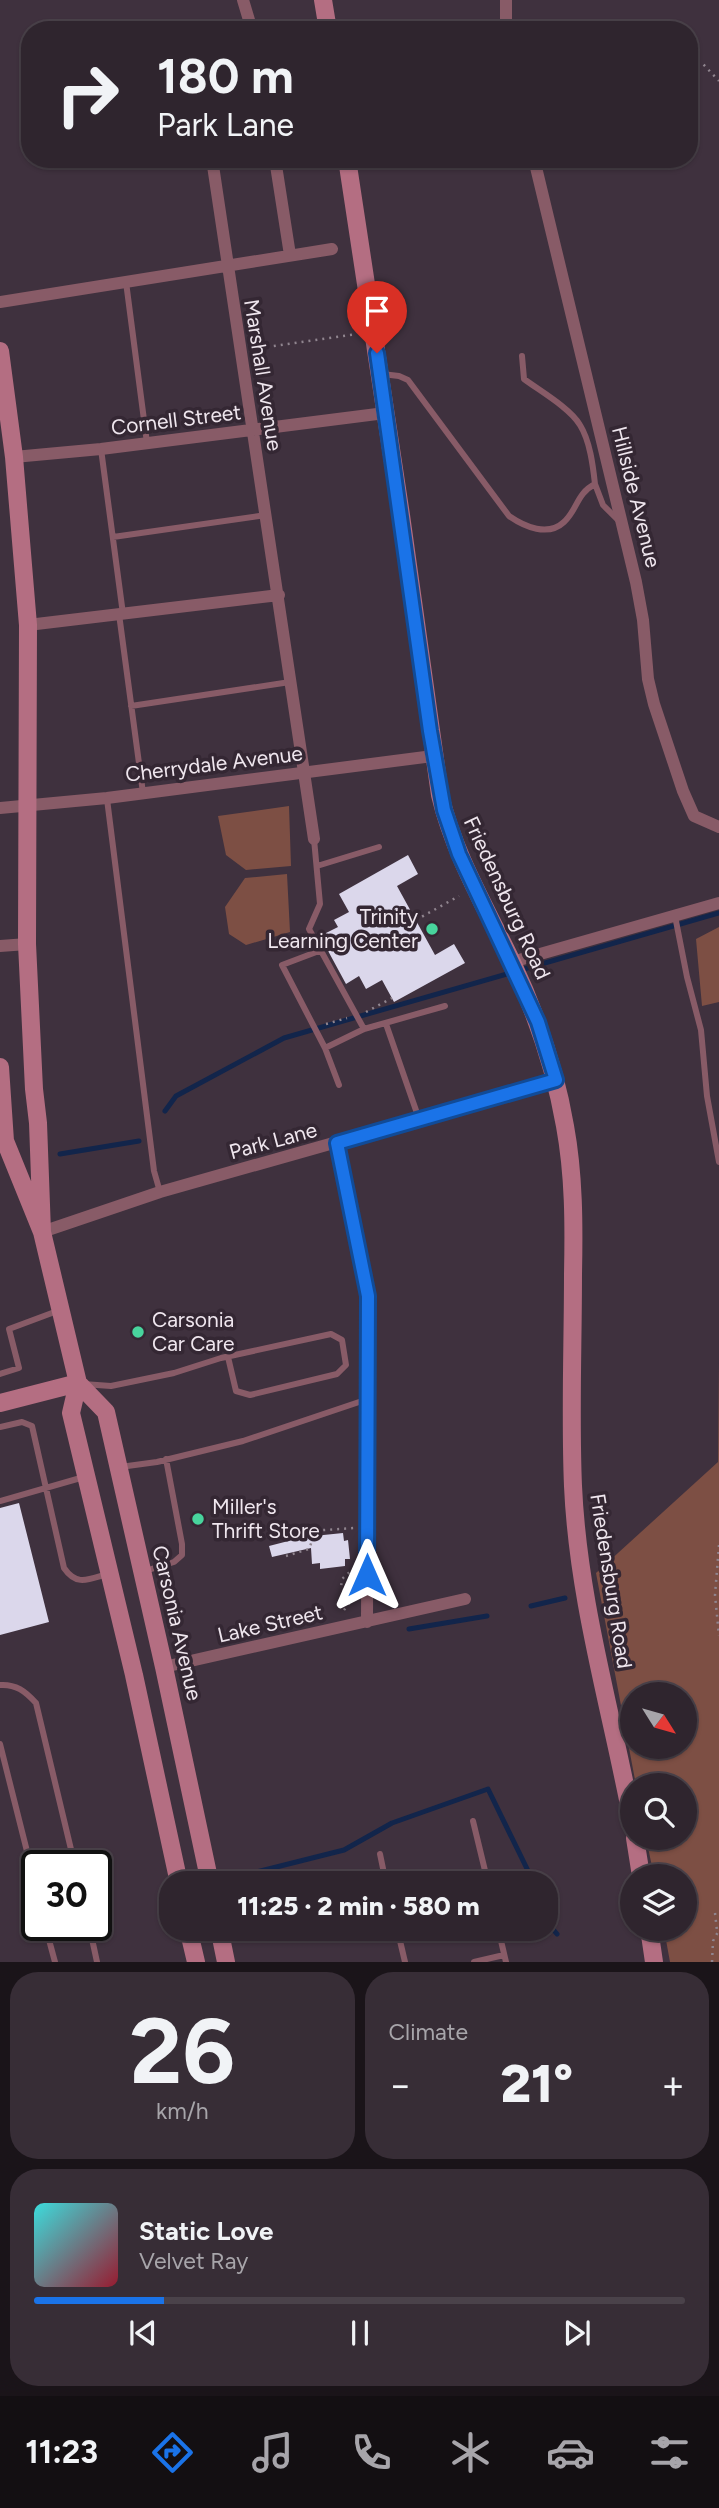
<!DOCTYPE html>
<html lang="en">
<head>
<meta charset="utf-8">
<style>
	:root { --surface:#2f252e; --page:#372d36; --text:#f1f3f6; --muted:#a7a5aa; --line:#4a424a; --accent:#1a73e8 }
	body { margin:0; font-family:Figtree,sans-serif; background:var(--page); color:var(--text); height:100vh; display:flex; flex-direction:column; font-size:26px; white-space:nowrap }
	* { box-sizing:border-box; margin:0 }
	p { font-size:23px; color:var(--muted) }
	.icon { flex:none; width:38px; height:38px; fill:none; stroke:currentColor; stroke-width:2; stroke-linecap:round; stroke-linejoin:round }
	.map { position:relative; height:1962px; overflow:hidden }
	.sheet { display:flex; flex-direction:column; gap:10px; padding:10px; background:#1a1419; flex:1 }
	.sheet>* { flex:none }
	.hud { position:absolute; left:21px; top:21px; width:677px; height:147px; border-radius:28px; box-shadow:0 2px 5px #0004,0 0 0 2px var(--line); background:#2f252e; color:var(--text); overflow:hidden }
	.needle { width:46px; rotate:127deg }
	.buttons { position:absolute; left:620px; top:1682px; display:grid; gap:14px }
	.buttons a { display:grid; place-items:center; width:77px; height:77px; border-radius:50%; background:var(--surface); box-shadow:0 2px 5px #0004,0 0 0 2px var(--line); font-size:35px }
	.speed { position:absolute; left:21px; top:1850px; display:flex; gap:14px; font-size:35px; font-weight:700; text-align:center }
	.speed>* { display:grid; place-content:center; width:91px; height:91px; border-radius:50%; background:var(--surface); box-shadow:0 2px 5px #0004,0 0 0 2px var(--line); line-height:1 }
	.speed .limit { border:4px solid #111; border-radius:10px; background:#fff; color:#111 }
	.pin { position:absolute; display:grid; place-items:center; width:60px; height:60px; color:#fff; margin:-72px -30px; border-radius:50% 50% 50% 0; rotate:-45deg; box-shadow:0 0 7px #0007 }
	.pin .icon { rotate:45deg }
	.me { position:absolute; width:77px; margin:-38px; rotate:0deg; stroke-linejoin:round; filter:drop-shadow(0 0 5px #0008) }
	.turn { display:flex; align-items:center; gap:24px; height:147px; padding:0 21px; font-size:32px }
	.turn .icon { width:91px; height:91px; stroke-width:2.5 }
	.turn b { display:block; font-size:49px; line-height:60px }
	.big { font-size:52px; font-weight:800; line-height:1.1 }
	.sheet .card { flex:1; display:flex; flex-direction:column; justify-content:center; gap:10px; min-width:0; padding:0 24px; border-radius:28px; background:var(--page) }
	.sheet .dial { align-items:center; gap:0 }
	.dial b { font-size:91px; line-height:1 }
	.song { display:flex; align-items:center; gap:21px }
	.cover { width:84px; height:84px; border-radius:10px; background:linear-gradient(135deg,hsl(180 70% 55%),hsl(350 70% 35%)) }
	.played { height:7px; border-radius:4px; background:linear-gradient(90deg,var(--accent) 20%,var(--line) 20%) }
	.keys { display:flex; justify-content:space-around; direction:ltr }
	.heat { display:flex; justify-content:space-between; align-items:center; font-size:38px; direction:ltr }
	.sheet .tiles { flex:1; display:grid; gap:10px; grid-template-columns:1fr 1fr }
	.card:last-child { grid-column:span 2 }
	.trip { position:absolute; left:159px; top:1871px; width:399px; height:70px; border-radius:28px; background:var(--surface); box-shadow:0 2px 5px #0004,0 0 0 2px var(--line); font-weight:800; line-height:70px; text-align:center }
	.dock { display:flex; height:112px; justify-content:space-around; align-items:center; background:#130f12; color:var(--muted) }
	.dock .icon { width:49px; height:49px }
	.dock .selected { color:var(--accent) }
	.dock b { font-size:32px; color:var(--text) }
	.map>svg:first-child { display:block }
</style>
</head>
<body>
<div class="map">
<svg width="719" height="1962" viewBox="0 0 719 1962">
	<rect width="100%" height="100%" fill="#3f313e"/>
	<!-- green -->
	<path fill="#7d4f44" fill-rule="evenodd" d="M289,806L291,866L246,870L226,855L218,816Z
		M287,874L290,932L246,945L229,934L225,907L245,878Z
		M719,927V1002L702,1006L696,939Z
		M719,1363V1962H670L664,1929L684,1928V1876H654L646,1838H684V1785H636L596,1573L718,1462ZM632,1694H684V1746H632Z"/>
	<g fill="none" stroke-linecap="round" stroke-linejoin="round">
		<!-- stream -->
		<path stroke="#12254b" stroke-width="5" d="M165,1111L176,1096L284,1038L719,913
			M60,1154L139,1141
			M531,1606L565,1598
			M409,1629L487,1616
			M229,1879L344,1850L392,1823L488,1789L534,1883
			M546,1921L557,1934"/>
	</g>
	<!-- building -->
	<path fill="#dbd7eb" d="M408,855L418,874L397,886L435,955L454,944L465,963L394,1002L382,980L366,989L359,976L346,984L320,936L338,927L334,920L349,912L339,894Z
		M19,1503L49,1622L0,1635V1508Z
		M343,1533L344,1541L348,1540L350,1559H345V1566L320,1569V1563L312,1564L311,1548L272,1557L269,1546L304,1537Z"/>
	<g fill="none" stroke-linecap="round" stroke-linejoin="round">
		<!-- path -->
		<path stroke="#90858f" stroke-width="2.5" stroke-dasharray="2 5" stroke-linecap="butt" d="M690,65L703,64L719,81
			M253,349L357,334
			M416,920L459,896
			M366,1012L392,998
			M326,1024L347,1018
			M719,1545L715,1595L719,1636
			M286,1556L309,1549L312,1541L310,1531L354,1528
			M344,1610L354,1597L341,1588L342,1579L353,1569
			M715,1913L717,1931
			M712,1962L713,1941L719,1930"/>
		<!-- lane -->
		<path stroke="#885b67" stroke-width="6" d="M126,282L147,443
			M522,356L524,379C540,391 570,408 580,425C590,441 593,466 595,484
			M382,374L399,376L408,380L509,516C525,527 548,537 564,522C578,509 576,494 595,484L603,505L620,522
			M101,449L123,614
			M113,537L266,515
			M119,614L143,793
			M131,706L290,682
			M107,799L154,1171L160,1192
			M314,839L320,904L309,929L364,1029
			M317,866L379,847
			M675,916L687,977L701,1030L707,1096L719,1162
			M319,951L282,965L325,1048L339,1085
			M386,1024L419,1119
			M325,1048L364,1029L445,1006
			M0,1374L19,1368L9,1329L60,1310
			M83,1384L111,1386L174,1373L221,1358L331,1334L342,1340L346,1365L337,1374L250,1395L236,1391L228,1357
			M0,1427L22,1422L32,1426L64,1568C77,1587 89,1579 108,1574
			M120,1467L157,1462L243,1441L368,1399
			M0,1501L84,1477
			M145,1571L174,1562L182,1555V1544L166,1459
			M0,1685C16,1684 25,1691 36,1703L75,1866
			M0,1744L37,1891
			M473,1821L488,1883
			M380,1854L386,1883
			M45,1925L55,1962
			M89,1925L97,1962
			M397,1928L405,1962
			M498,1928L506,1962
			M474,1962L504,1955"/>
		<!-- street -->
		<path stroke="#885b67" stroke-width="12" d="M243,0L252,30
			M506,30V0
			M212,159L314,839
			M275,159L290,255
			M534,159L636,582L643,620L648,679L654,704L683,791L694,816L719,827
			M0,302L332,249
			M14,457L101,449L385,413
			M28,625L279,595
			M0,808L107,798L433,756
			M0,946L27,944
			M512,962L719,903
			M337,1143L368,1296L367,1622
			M42,1232L160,1192L556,1080
			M164,1667L465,1599"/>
		<!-- secondary -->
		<path stroke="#b46e82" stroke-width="18" d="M323,0L328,30
			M347,159L401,515L440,795C454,854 485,906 511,960C536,1013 555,1068 565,1126C574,1175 574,1225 573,1274C573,1345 570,1416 573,1486C578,1600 611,1709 632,1820
			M0,351L14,457L28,625L27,944L34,1089L38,1123L42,1232
			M0,1067L5,1141L42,1232L78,1383L71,1413L134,1675L179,1883
			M78,1383L106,1412L164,1667L210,1883
			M0,1403L78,1383
			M635,1838L641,1876
			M188,1928L196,1962
			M219,1928L226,1962
			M649,1928L654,1962"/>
	</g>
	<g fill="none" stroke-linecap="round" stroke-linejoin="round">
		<defs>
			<path id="route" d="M367,1575L368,1296L337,1143L556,1080L538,1022L459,854L444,810L430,731L377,353"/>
		</defs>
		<!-- route casing -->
		<use href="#route" stroke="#114b97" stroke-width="18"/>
		<!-- route -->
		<use href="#route" stroke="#1a73e8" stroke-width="12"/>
	</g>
	<!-- markers -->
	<g fill="#48d49d" stroke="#342733" stroke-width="2.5">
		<circle cx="432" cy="929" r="7"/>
		<circle cx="138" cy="1332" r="7"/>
		<circle cx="198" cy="1519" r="7"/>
	</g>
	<g text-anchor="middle" stroke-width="7" stroke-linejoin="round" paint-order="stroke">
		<!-- street labels -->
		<g font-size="21" fill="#efe6ee" stroke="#342733">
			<text transform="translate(263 375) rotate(81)" y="7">Marshall Avenue</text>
			<text transform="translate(176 420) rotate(-7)" y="7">Cornell Street</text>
			<text transform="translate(636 497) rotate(76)" y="7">Hillside Avenue</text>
			<text transform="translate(214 764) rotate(-7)" y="7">Cherrydale Avenue</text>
			<text transform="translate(507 898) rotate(65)" y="7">Friedensburg Road</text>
			<text transform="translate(273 1141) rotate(-15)" y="7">Park Lane</text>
			<text transform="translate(611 1581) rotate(81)" y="7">Friedensburg Road</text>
			<text transform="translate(177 1623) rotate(77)" y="7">Carsonia Avenue</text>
			<text transform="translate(270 1624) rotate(-13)" y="7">Lake Street</text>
		</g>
		<!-- poi labels -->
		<g font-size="21" fill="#efe6ee" stroke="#342733" text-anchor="start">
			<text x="418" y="924" text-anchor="end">Trinity<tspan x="418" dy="24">Learning Center</tspan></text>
			<text x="152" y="1327">Carsonia<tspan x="152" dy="24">Car Care</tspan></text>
			<text x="212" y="1514">Miller's<tspan x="212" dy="24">Thrift Store</tspan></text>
		</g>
	</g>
</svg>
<div class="buttons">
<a><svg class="needle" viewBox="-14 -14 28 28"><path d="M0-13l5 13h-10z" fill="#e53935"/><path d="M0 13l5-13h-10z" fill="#a7a5aa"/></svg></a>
<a><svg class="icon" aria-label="search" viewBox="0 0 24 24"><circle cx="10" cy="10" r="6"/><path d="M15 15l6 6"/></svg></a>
<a><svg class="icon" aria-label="layers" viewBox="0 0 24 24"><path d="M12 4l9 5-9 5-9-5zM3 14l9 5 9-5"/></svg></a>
</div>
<div class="speed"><div class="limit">30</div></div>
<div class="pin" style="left:377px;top:353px;background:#d93025"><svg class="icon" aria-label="arrive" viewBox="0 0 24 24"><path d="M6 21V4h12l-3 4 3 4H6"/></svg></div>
<svg class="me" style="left:367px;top:1575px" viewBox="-20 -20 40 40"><path d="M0-17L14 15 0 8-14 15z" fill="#1a73e8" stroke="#fff" stroke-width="4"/></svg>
<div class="trip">11:25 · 2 min · 580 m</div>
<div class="hud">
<div class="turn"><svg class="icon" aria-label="right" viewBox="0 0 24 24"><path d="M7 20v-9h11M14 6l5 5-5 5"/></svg><div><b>180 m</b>Park Lane</div></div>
</div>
</div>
<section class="sheet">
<div class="tiles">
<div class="card dial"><b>26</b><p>km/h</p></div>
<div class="card"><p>Climate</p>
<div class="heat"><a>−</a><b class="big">21°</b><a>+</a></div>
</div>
<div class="card">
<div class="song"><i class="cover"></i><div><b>Static Love</b><p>Velvet Ray</p></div></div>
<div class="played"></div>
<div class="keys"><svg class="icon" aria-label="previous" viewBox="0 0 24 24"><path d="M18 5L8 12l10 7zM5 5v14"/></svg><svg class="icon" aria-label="pause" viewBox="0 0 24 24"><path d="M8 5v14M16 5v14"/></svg><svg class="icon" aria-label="next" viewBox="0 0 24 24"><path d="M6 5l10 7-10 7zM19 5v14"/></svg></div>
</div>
</div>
</section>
<nav class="dock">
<b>11:23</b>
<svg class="icon selected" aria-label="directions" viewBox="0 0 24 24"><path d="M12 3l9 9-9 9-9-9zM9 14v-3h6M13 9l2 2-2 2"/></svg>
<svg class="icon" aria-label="music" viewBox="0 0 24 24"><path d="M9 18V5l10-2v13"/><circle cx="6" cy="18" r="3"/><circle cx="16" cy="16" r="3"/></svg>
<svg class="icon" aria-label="phone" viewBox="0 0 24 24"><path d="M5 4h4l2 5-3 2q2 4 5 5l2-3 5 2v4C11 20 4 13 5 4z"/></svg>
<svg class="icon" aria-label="climate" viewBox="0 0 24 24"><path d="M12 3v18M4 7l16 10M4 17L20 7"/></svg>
<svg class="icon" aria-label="car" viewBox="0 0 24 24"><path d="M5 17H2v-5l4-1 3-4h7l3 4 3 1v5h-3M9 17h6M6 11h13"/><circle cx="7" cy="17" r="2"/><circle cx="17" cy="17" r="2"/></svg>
<svg class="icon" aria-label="filters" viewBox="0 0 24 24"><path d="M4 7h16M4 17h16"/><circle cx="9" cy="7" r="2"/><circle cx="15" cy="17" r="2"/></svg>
</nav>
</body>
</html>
